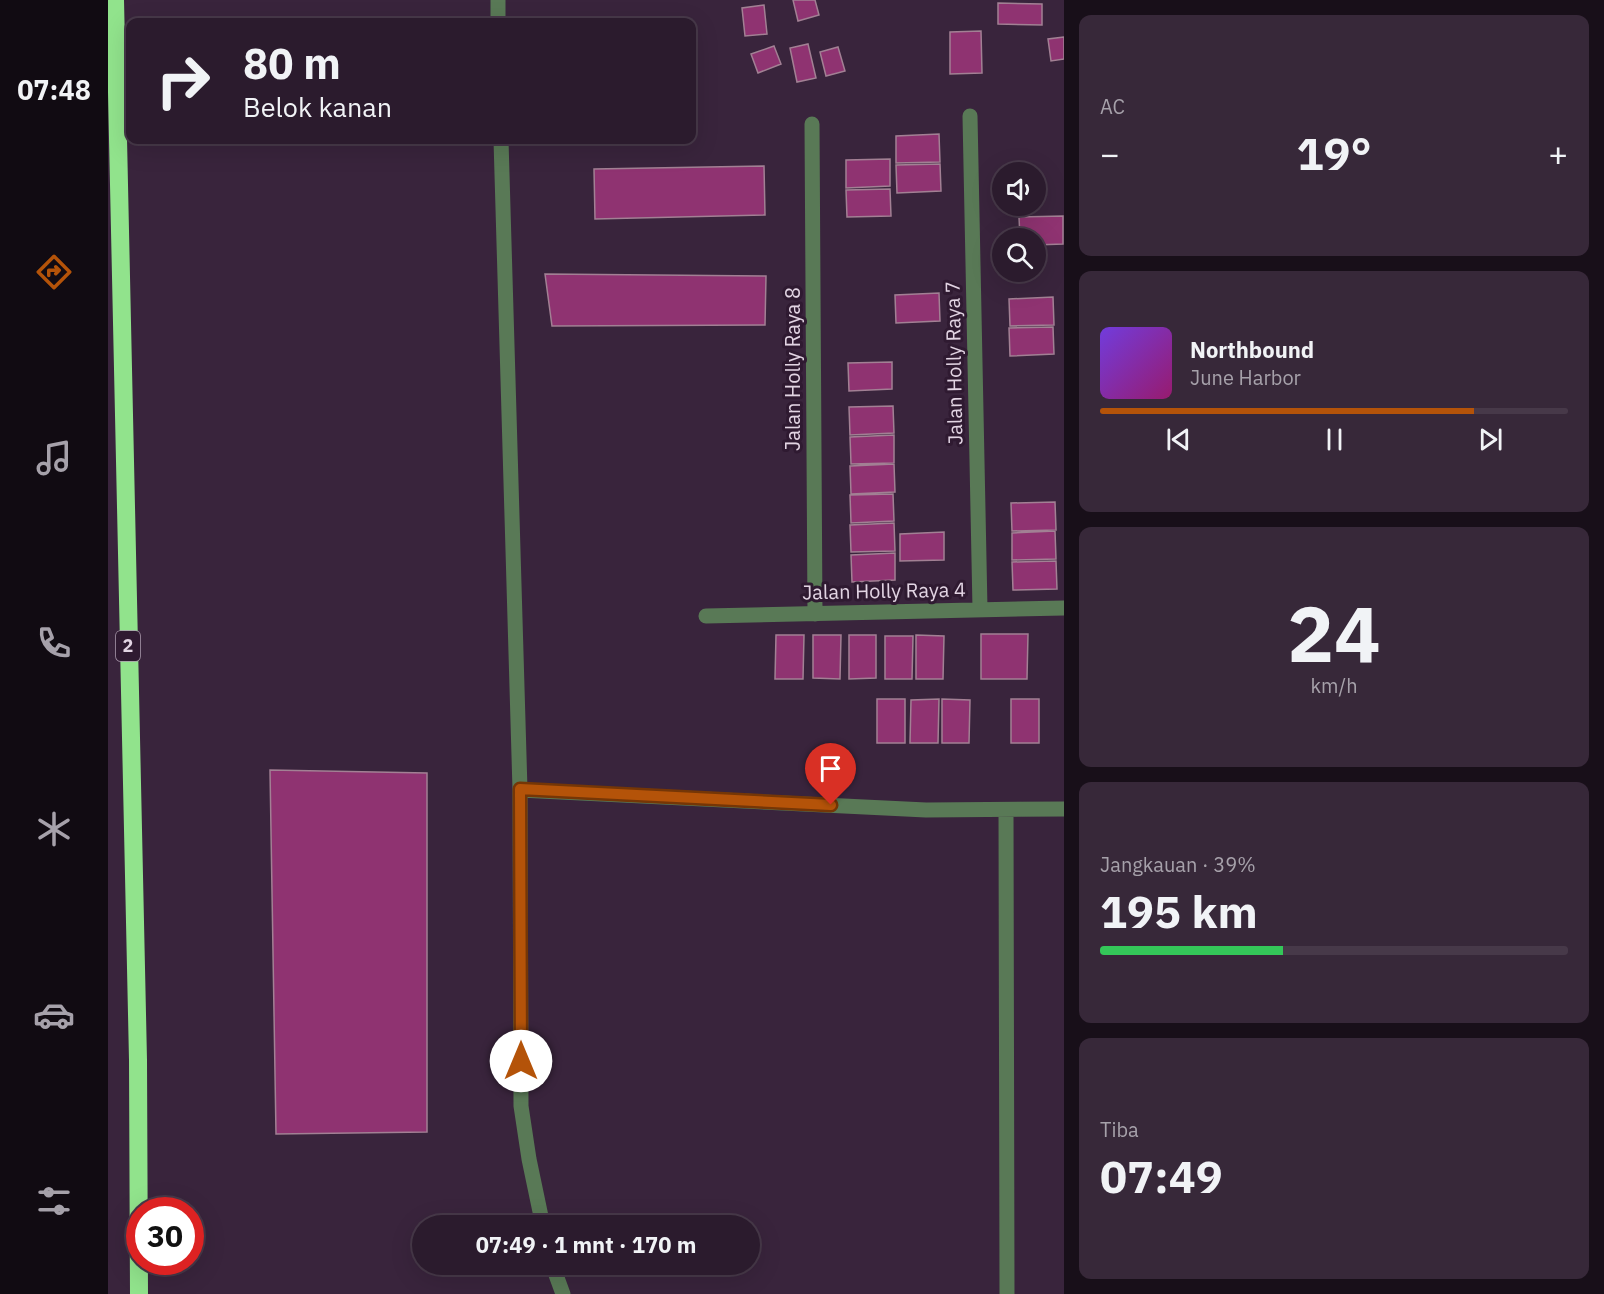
<!DOCTYPE html>
<html lang="id">
<head>
<meta charset="utf-8">
<style>
	:root { --surface:#2b1b2d; --page:#372839; --text:#f1f3f6; --muted:#a6a1aa; --line:#473949; --accent:#b45309 }
	body { margin:0; font-family:"IBM Plex Sans",sans-serif; background:var(--page); color:var(--text); height:100vh; display:flex; flex-direction:column; font-size:22px; white-space:nowrap }
	* { box-sizing:border-box; margin:0 }
	p { font-size:20px; color:var(--muted) }
	.icon { flex:none; width:33px; height:33px; fill:none; stroke:currentColor; stroke-width:2; stroke-linecap:round; stroke-linejoin:round }
	.map { position:relative; flex:1; overflow:hidden }
	.drawer { display:flex; flex-direction:column; gap:15px; padding:15px; background:#180f19; width:540px }
	.drawer>* { flex:none }
	.hud { position:absolute; left:18px; top:18px; width:570px; height:126px; border-radius:12px; box-shadow:0 6px 24px #0002,0 0 0 2px var(--line); background:#2b1b2d; color:var(--text); overflow:hidden }
	.buttons { position:absolute; left:884px; top:162px; display:grid; gap:12px }
	.buttons a { display:grid; place-items:center; width:54px; height:54px; border-radius:50%; background:var(--surface); box-shadow:0 6px 24px #0002,0 0 0 2px var(--line); font-size:30px }
	.speed { position:absolute; left:18px; top:1197px; display:flex; gap:12px; font-size:30px; font-weight:700; text-align:center }
	.speed>* { display:grid; place-content:center; width:78px; height:78px; border-radius:50%; background:var(--surface); box-shadow:0 6px 24px #0002,0 0 0 2px var(--line); line-height:1 }
	.speed .limit { border:9px solid #d22; background:#fff; color:#111 }
	.pin { position:absolute; display:grid; place-items:center; width:51px; height:51px; color:#fff; margin:-62px -26px; border-radius:50% 50% 50% 0; rotate:-45deg; box-shadow:0 0 6px #0007 }
	.pin .icon { rotate:45deg }
	.me { position:absolute; width:66px; margin:-33px; rotate:0deg; stroke-linejoin:round; filter:drop-shadow(0 0 4px #0008) }
	.turn { display:flex; align-items:center; gap:21px; height:126px; padding:0 18px; font-size:27px }
	.turn .icon { width:78px; height:78px; stroke-width:2.5 }
	.turn b { display:block; font-size:42px; line-height:51px }
	.big { font-size:45px; font-weight:800; line-height:1.1 }
	.drawer .card { flex:1; display:flex; flex-direction:column; justify-content:center; gap:9px; min-width:0; padding:0 21px; border-radius:12px; background:var(--page) }
	.drawer .dial { align-items:center; gap:0 }
	.dial b { font-size:78px; line-height:1 }
	.song { display:flex; align-items:center; gap:18px }
	.cover { width:72px; height:72px; border-radius:9px; background:linear-gradient(135deg,hsl(260 70% 55%),hsl(320 70% 35%)) }
	.played { height:6px; border-radius:3px; background:linear-gradient(90deg,var(--accent) 80%,var(--line) 80%) }
	.keys { display:flex; justify-content:space-around; direction:ltr }
	.heat { display:flex; justify-content:space-between; align-items:center; font-size:33px; direction:ltr }
	.charge { height:9px; border-radius:4px; background:linear-gradient(90deg,#34c759 39%,var(--line) 0) }
	.trip { position:absolute; left:304px; top:1215px; width:348px; height:60px; border-radius:30px; background:var(--surface); box-shadow:0 6px 24px #0002,0 0 0 2px var(--line); font-weight:800; line-height:60px; text-align:center }
	main { display:flex; flex:1; min-height:0 }
	.tab-bar { display:flex; flex-direction:column; width:108px; justify-content:space-around; align-items:center; background:#110b12; color:var(--muted) }
	.tab-bar .icon { width:42px; height:42px }
	.tab-bar .on { color:var(--accent) }
	.tab-bar b { font-size:27px; color:var(--text) }
	.map>svg:first-child { display:block }
</style>
</head>
<body>
<main>
<nav class="tab-bar">
<b>07:48</b>
<svg class="icon on" aria-label="directions" viewBox="0 0 24 24"><path d="M12 3l9 9-9 9-9-9zM9 14v-3h6M13 9l2 2-2 2"/></svg>
<svg class="icon" aria-label="music" viewBox="0 0 24 24"><path d="M9 18V5l10-2v13"/><circle cx="6" cy="18" r="3"/><circle cx="16" cy="16" r="3"/></svg>
<svg class="icon" aria-label="phone" viewBox="0 0 24 24"><path d="M5 4h4l2 5-3 2q2 4 5 5l2-3 5 2v4C11 20 4 13 5 4z"/></svg>
<svg class="icon" aria-label="climate" viewBox="0 0 24 24"><path d="M12 3v18M4 7l16 10M4 17L20 7"/></svg>
<svg class="icon" aria-label="car" viewBox="0 0 24 24"><path d="M5 17H2v-5l4-1 3-4h7l3 4 3 1v5h-3M9 17h6M6 11h13"/><circle cx="7" cy="17" r="2"/><circle cx="17" cy="17" r="2"/></svg>
<svg class="icon" aria-label="filters" viewBox="0 0 24 24"><path d="M4 7h16M4 17h16"/><circle cx="9" cy="7" r="2"/><circle cx="15" cy="17" r="2"/></svg>
</nav>
<div class="map">
<svg width="956" height="1294" viewBox="0 0 956 1294">
	<rect width="100%" height="100%" fill="#39243c"/>
	<!-- building -->
	<path fill="#8f3371" stroke="#a28094" stroke-width="1.5" d="M685,0H707L711,15L690,21Z
		M890,3L934,4V25L890,24Z
		M656,5L659,34L637,36L634,8Z
		M873,31L874,73L842,74V32Z
		M956,37V59L943,61L940,39Z
		M700,44L708,78L689,82L682,48Z
		M666,46L673,64L650,73L643,54Z
		M730,47L737,71L718,76L712,52Z
		M831,134L832,162L788,163V136Z
		M782,159V186L738,188V160Z
		M832,164L833,191L789,193L788,165Z
		M656,166L657,215L487,219L486,169Z
		M782,189L783,216L739,217L738,190Z
		M955,216V244L927,245V238H912L911,217Z
		M437,274L658,276L657,325L444,326Z
		M831,293L832,321L788,323L787,295Z
		M945,297L946,325L902,326L901,299Z
		M945,327L946,354L902,356L901,328Z
		M784,362V389L741,391L740,363Z
		M785,406L786,433L742,435L741,407Z
		M786,435V463L743,464L742,437Z
		M786,464L787,492L743,494L742,466Z
		M785,494L786,521L743,523L742,495Z
		M947,502L948,530L904,531L903,503Z
		M786,523L787,551L743,552L742,525Z
		M947,531L948,559L904,560V533Z
		M836,532V560L792,561V534Z
		M787,553V580L744,582L743,555Z
		M948,561L949,589L905,590L904,562Z
		M873,634H920L919,679H873Z
		M668,635H696L695,679H667Z
		M705,635H733L732,679L705,678Z
		M741,635H768V678L741,679Z
		M808,635L836,636L835,679H808Z
		M777,636H805L804,679H777Z
		M769,699H797V743H769Z
		M831,699L830,743H802L803,700Z
		M834,699L862,700L861,743H834Z
		M903,699H931V743H903Z
		M162,770L319,773V1132L168,1134Z"/>
	<g fill="none" stroke-linecap="round" stroke-linejoin="round">
		<!-- minor -->
		<path stroke="#597956" stroke-width="15" d="M390,0V22
			M862,116L872,609
			M704,124L707,614
			M393,140L412,790L413,1106L421,1159L435,1226
			M598,616L956,608
			M412,790L818,810L956,809
			M898,810L899,1294
			M444,1264L455,1294"/>
		<!-- highway -->
		<path stroke="#91e38c" stroke-width="18" d="M7,0L30,1060L31,1294"/>
	</g>
	<g fill="none" stroke-linecap="round" stroke-linejoin="round">
		<defs>
			<path id="route" d="M413,1061L412,789L723,805"/>
		</defs>
		<!-- route casing -->
		<use href="#route" stroke="#753606" stroke-width="15"/>
		<!-- route -->
		<use href="#route" stroke="#b45309" stroke-width="10"/>
	</g>
	<g text-anchor="middle" stroke-width="6" stroke-linejoin="round" paint-order="stroke">
		<!-- shield labels -->
		<rect fill="#2f1a31" stroke="#ac9cae" stroke-width="1.5" x="8" y="631" width="24" height="30" rx="4.5"/>
		<g font-size="18" font-weight="bold" fill="#e2d4e3">
			<text x="20" y="652">2</text>
		</g>
		<!-- street labels -->
		<g font-size="20" fill="#e2d4e3" stroke="#2f1a31">
			<text transform="translate(846 363) rotate(-91)" y="7">Jalan Holly Raya 7</text>
			<text transform="translate(685 369) rotate(-90)" y="7">Jalan Holly Raya 8</text>
			<text transform="translate(776 591) rotate(-1)" y="7">Jalan Holly Raya 4</text>
		</g>
	</g>
</svg>
<div class="buttons">
<a><svg class="icon" aria-label="sound" viewBox="0 0 24 24"><path d="M4 9h4l5-4v14l-5-4H4zM17 9q2 3 0 6"/></svg></a>
<a><svg class="icon" aria-label="search" viewBox="0 0 24 24"><circle cx="10" cy="10" r="6"/><path d="M15 15l6 6"/></svg></a>
</div>
<div class="speed"><div class="limit">30</div></div>
<div class="pin" style="left:723px;top:805px;background:#d93025"><svg class="icon" aria-label="arrive" viewBox="0 0 24 24"><path d="M6 21V4h12l-3 4 3 4H6"/></svg></div>
<svg class="me" style="left:413px;top:1061px" viewBox="-20 -20 40 40"><circle r="19" fill="#fff"/><path d="M0-13L10 11 0 6-10 11z" fill="#b45309"/></svg>
<div class="trip">07:49 · 1 mnt · 170 m</div>
<div class="hud">
<div class="turn"><svg class="icon" aria-label="right" viewBox="0 0 24 24"><path d="M7 20v-9h11M14 6l5 5-5 5"/></svg><div><b>80 m</b>Belok kanan</div></div>
</div>
</div>
<section class="drawer">
<div class="card"><p>AC</p>
<div class="heat"><a>−</a><b class="big">19°</b><a>+</a></div>
</div>
<div class="card">
<div class="song"><i class="cover"></i><div><b>Northbound</b><p>June Harbor</p></div></div>
<div class="played"></div>
<div class="keys"><svg class="icon" aria-label="previous" viewBox="0 0 24 24"><path d="M18 5L8 12l10 7zM5 5v14"/></svg><svg class="icon" aria-label="pause" viewBox="0 0 24 24"><path d="M8 5v14M16 5v14"/></svg><svg class="icon" aria-label="next" viewBox="0 0 24 24"><path d="M6 5l10 7-10 7zM19 5v14"/></svg></div>
</div>
<div class="card dial"><b>24</b><p>km/h</p></div>
<div class="card"><p>Jangkauan · 39%</p><b class="big">195 km</b><div class="charge"></div></div>
<div class="card"><p>Tiba</p><b class="big">07:49</b></div>
</section>
</main>
</body>
</html>
